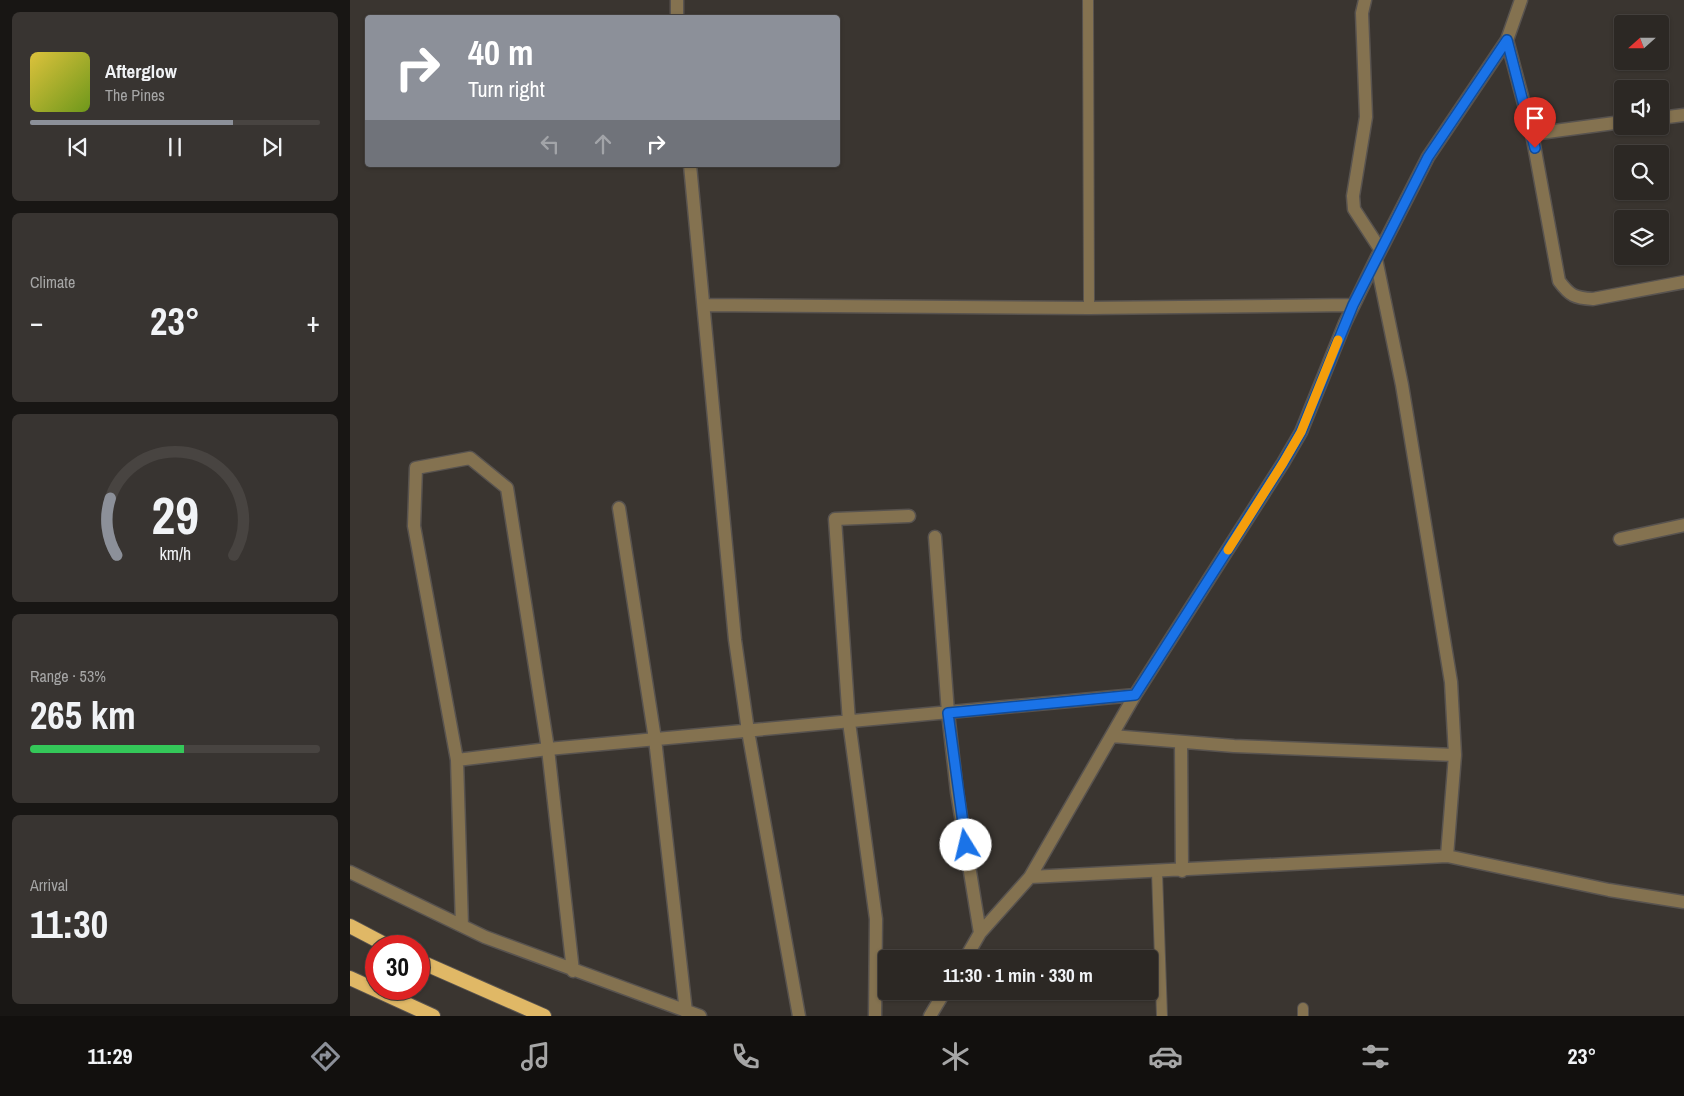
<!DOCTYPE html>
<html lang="en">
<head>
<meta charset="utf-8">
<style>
	:root { --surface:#2c2824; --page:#383431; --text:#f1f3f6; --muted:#a6a6a6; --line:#484441; --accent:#8c9099 }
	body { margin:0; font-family:"Archivo Narrow",sans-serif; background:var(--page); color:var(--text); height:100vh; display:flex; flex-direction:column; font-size:19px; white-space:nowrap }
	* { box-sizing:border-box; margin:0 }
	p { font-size:16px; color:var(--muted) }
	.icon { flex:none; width:28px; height:28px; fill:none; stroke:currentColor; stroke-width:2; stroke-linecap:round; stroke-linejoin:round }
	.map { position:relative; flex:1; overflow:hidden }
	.sheet { display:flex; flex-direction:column; gap:12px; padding:12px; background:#181614; width:350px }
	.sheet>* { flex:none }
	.banner { position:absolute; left:15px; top:15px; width:475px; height:152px; border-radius:5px; box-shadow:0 1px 4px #0004,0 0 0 1px var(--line); background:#8c9099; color:#fff; overflow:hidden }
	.needle { width:32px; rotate:249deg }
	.fabs { position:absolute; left:1264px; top:15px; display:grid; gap:10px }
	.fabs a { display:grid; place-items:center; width:55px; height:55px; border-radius:5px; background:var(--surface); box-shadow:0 1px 4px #0004,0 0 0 1px var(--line); font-size:25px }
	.speed { position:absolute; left:15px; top:935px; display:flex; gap:10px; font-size:25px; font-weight:700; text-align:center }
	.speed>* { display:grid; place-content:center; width:65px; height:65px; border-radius:50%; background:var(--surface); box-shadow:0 1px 4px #0004,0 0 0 1px var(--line); line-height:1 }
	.speed .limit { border:8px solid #d22; background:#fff; color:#111 }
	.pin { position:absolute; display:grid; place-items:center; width:42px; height:42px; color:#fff; margin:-51px -21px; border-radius:50% 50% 50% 0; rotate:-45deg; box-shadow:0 0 5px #0007 }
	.pin .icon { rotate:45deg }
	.me { position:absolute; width:55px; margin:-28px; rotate:351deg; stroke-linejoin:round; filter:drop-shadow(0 0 4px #0008) }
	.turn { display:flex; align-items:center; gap:18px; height:105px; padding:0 20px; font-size:22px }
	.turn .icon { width:65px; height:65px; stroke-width:2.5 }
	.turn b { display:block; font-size:35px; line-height:42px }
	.lanes { display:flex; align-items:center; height:48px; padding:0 20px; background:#0003; justify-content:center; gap:25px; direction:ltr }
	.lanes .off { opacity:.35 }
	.big { font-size:38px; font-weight:700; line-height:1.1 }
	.sheet .widget { flex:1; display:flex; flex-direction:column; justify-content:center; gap:8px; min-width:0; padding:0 18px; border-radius:8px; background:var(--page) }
	.sheet .dial { align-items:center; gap:0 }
	.dial svg { height:130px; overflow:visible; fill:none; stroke:var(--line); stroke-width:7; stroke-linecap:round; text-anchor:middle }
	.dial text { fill:var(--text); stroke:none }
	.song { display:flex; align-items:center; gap:15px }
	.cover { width:60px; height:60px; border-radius:8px; background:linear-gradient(135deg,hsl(50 70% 55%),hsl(80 70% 35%)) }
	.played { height:5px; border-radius:2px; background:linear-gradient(90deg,var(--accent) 70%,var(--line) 70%) }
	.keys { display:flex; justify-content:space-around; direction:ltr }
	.heat { display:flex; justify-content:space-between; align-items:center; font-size:28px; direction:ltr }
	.charge { height:8px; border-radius:4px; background:linear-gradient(90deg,#34c759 53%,var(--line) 0) }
	.trip { position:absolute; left:528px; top:950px; width:280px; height:50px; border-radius:5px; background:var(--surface); box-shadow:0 1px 4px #0004,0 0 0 1px var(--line); font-weight:700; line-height:50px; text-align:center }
	.menu { display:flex; height:80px; justify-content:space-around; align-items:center; background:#12100e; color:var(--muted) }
	.menu .icon { width:35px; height:35px }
	.menu .selected { color:var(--accent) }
	.menu b { font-size:22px; color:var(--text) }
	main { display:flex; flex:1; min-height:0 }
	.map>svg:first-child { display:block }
</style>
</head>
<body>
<main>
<section class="sheet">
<div class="widget">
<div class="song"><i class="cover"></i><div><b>Afterglow</b><p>The Pines</p></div></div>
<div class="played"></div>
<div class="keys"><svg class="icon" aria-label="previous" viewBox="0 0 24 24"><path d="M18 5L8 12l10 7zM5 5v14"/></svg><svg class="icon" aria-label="pause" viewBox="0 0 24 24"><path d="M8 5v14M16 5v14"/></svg><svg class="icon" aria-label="next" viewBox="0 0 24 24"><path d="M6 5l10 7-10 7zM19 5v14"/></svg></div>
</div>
<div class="widget"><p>Climate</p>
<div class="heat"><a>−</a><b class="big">23°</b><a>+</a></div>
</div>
<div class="widget dial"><svg viewBox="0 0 100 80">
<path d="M14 69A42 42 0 1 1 86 69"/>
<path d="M14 69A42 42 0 0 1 10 34" stroke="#8c9099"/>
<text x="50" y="56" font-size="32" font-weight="700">29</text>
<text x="50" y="72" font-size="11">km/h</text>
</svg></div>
<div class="widget"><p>Range · 53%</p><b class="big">265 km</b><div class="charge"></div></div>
<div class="widget"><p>Arrival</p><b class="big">11:30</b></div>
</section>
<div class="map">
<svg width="1334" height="1016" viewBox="0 0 1334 1016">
	<rect width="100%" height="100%" fill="#3a3530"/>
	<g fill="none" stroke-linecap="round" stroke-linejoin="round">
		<defs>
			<path id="service" d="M738,0L739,308
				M807,872L812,1016
				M953,1008V1016"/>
			<path id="minor" d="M327,0V18
				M1015,0L1012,13L1016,117L1003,196L1004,209L1030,249
				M1157,40L1182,134L1209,281C1220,296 1225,298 1243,299L1334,282
				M1310,118L1334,115
				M1182,134L1272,122
				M340,165L385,640L398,731L449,1016
				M1026,259L1052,385L1101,682L1105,755L1097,856
				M354,305L739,308L1003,305
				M269,508L305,739L336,1012
				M585,537L598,713L607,792L630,933
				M1270,539L1334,525
				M762,736L884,746L1105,755
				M831,742L832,871
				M107,760L198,749L785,695
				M0,872L135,937L350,1016
				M680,877L1097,856L1259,890L1334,902
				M112,926L107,760L64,526L66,468L120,458L157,488L198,749L223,971
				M615,959L630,933L680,877L785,695L933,463L951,432L995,323L1026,259L1078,157L1157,40L1171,0
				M525,1016L526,919L499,722L485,519L559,516
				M580,1016L595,991"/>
			<path id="trunk" d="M0,926L38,946
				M69,961L194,1016
				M0,978L83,1016"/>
		</defs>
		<!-- service casing -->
		<use href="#service" stroke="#58534f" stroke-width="12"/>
		<!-- minor casing -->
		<use href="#minor" stroke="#58534f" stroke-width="15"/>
		<!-- trunk casing -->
		<use href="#trunk" stroke="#58534f" stroke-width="16"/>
		<!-- service -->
		<use href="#service" stroke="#847250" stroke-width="10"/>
		<!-- minor -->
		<use href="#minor" stroke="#847250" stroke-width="12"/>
		<!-- trunk -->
		<use href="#trunk" stroke="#e0b866" stroke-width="14"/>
	</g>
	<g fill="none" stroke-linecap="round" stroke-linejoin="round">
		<defs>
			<path id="route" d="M616,845L598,713L785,695L933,463L951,432L1003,305L1078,157L1157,40L1185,148"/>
		</defs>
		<!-- route casing -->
		<use href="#route" stroke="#114b97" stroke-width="12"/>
		<!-- route -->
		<use href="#route" stroke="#1a73e8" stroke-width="9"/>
		<!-- slow -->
		<path stroke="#f59e0b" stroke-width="9" d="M878,550L933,463L951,432L988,340"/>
	</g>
</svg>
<div class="fabs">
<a><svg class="needle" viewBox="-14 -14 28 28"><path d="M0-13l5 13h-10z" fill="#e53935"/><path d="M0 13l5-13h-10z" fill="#a6a6a6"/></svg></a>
<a><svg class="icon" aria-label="sound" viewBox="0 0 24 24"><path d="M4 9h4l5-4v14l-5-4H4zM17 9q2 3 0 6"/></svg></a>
<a><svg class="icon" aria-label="search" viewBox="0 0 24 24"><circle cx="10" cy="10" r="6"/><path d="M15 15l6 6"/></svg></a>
<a><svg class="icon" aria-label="layers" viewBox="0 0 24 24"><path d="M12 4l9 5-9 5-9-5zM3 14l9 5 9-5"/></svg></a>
</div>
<div class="speed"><div class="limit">30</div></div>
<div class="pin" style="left:1185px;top:148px;background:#d93025"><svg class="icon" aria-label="arrive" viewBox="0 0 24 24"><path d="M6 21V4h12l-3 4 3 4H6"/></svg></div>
<svg class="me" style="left:616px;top:845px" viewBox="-20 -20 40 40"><circle r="19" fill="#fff"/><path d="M0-13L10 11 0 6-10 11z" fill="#1a73e8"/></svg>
<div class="trip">11:30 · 1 min · 330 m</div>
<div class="banner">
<div class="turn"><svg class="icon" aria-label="right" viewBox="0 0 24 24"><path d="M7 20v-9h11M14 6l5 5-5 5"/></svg><div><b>40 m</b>Turn right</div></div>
<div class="lanes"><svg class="icon off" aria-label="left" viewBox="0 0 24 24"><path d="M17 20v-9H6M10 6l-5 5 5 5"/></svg><svg class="icon off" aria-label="ahead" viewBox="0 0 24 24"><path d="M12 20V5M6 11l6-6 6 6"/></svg><svg class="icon" aria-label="right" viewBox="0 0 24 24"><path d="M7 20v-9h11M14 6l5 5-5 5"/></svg></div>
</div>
</div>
</main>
<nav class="menu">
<b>11:29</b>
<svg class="icon selected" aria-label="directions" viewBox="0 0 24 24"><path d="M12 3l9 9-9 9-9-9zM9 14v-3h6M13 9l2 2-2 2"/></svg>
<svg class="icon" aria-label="music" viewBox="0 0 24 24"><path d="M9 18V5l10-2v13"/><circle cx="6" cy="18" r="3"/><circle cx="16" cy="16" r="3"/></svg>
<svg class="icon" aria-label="phone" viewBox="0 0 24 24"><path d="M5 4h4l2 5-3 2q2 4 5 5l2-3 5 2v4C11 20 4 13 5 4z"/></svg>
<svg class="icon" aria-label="climate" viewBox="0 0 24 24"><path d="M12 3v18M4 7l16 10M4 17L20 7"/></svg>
<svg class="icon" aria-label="car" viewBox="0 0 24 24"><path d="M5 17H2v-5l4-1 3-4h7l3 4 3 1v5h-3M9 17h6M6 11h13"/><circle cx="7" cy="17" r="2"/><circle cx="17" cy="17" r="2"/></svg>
<svg class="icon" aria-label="filters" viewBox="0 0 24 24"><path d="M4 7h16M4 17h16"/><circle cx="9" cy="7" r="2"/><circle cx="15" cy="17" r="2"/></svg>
<b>23°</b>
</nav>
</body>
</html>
